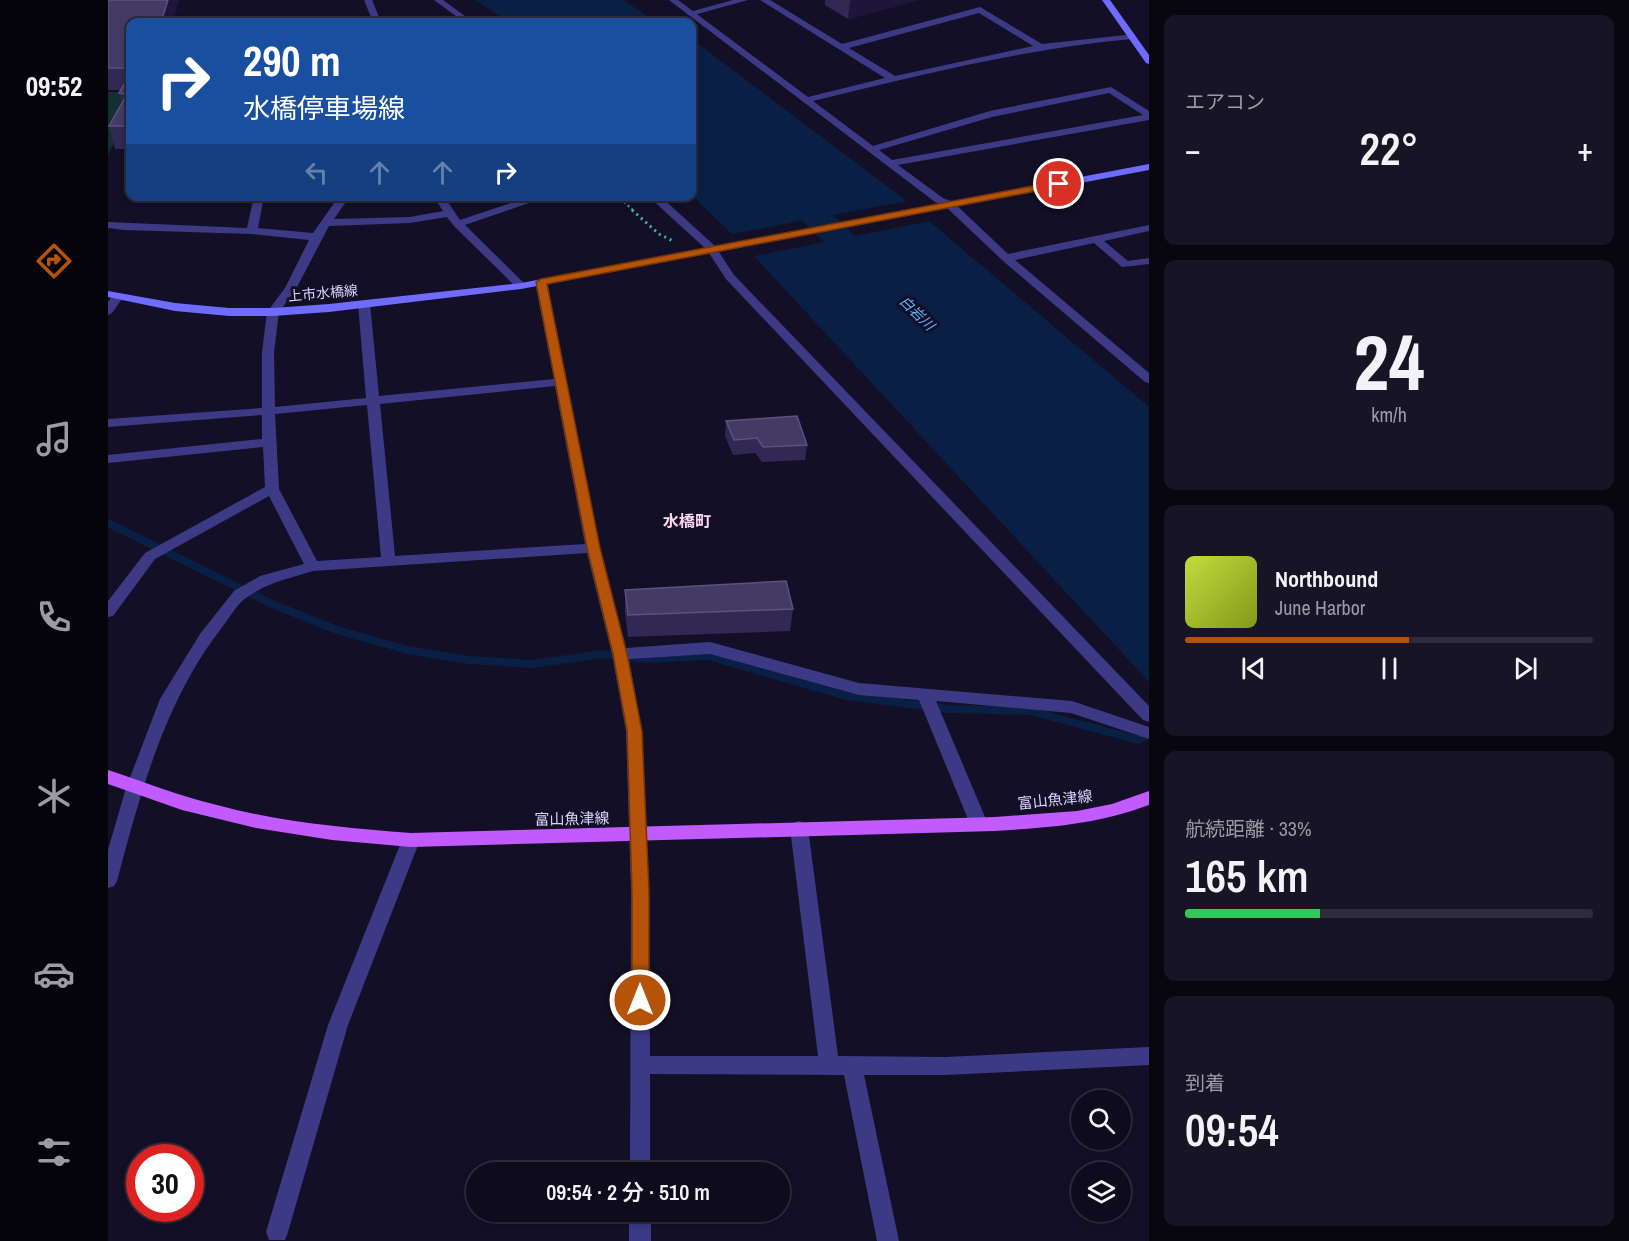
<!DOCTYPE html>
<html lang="ja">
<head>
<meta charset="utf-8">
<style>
	:root { --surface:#0e0b1c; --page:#171425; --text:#f1f3f6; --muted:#9b9ba3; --line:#2e2b3b; --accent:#b45309 }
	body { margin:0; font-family:"Archivo Narrow","Noto Sans JP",sans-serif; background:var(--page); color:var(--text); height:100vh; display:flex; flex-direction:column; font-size:22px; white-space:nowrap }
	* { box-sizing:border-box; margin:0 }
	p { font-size:20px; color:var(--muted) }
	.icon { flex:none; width:33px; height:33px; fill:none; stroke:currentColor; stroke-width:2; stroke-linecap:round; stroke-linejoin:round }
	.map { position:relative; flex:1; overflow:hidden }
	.panel { display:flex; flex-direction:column; gap:15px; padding:15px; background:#08060f; width:480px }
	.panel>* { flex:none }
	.guide { position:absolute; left:18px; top:18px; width:570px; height:183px; border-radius:12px; box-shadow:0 3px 9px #0003,0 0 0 2px var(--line); background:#1a4fa0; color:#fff; overflow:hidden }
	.buttons { position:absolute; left:963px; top:1090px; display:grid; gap:12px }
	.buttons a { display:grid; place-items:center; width:60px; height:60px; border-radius:50%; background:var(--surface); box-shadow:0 3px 9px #0003,0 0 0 2px var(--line); font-size:30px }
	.speed { position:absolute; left:18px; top:1144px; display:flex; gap:12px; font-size:30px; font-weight:700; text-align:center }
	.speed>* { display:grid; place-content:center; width:78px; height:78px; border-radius:50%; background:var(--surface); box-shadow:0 3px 9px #0003,0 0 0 2px var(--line); line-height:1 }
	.speed .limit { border:9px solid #d22; background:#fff; color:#111 }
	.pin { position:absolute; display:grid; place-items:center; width:51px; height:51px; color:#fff; margin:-26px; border:3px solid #fff; border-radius:50%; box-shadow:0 2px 6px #0007 }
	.me { position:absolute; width:66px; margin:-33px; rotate:0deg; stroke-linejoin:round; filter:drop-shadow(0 0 4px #0008) }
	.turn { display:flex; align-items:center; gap:21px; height:126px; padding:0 18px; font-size:27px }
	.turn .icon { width:78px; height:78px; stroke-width:2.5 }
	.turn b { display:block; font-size:42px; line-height:51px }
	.lanes { display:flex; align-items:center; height:57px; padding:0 18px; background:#0003; justify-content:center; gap:30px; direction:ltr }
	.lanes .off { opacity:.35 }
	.big { font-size:45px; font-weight:600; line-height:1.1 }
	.panel .tile { flex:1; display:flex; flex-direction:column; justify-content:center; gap:9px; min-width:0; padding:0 21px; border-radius:12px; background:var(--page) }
	.panel .dial { align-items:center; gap:0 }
	.dial b { font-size:78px; line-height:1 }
	.song { display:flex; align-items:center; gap:18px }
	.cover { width:72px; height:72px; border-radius:9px; background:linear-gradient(135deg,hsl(70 70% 55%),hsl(70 70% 35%)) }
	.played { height:6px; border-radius:3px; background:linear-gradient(90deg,var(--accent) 55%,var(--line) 55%) }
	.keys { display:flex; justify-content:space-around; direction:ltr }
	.heat { display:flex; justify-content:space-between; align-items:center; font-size:33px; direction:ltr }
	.charge { height:9px; border-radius:4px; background:linear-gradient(90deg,#34c759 33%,var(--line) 0) }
	.trip { position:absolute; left:358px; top:1162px; width:324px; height:60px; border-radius:30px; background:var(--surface); box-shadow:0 3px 9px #0003,0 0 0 2px var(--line); font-weight:600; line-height:60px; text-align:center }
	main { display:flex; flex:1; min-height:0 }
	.tab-bar { display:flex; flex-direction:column; width:108px; justify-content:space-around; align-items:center; background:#06040b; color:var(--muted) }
	.tab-bar .icon { width:42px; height:42px }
	.tab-bar .selected { color:var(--accent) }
	.tab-bar b { font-size:27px; color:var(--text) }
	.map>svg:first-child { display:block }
</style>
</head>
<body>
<main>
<nav class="tab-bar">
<b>09:52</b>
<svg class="icon selected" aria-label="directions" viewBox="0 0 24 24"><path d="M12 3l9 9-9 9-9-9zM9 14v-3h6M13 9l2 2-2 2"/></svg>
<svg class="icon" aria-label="music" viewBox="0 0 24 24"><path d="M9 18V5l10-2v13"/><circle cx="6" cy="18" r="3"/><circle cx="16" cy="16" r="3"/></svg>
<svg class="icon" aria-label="phone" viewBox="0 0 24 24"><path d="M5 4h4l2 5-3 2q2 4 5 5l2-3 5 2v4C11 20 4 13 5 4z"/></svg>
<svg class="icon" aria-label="climate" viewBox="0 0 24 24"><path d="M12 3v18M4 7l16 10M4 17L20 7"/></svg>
<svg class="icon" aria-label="car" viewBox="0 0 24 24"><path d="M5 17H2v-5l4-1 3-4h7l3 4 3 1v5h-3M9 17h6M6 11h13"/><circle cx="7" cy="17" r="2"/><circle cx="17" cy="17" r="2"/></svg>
<svg class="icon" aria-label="filters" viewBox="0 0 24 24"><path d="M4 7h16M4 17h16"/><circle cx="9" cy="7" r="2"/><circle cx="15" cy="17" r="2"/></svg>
</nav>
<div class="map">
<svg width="1041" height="1241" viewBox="0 0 1041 1241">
	<rect width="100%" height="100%" fill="#130f26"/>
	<!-- green -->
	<path fill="#12302f" d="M0,92H22V109L0,155Z"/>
	<!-- water -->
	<path fill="#0a1f44" d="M367,0H516L547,22H400Z
		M584,39L799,201L624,234L584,196Z
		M821,221L1041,407V682L646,256Z"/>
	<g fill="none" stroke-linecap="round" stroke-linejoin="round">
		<!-- stream -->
		<path stroke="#0a1f44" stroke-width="8" d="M0,523L164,604L229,630L300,650L362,660L425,664L494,654L540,659L600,656L738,696L841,709L922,711L1031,740L1041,733"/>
		<!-- river -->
		<path fill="#0a1f44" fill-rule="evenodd" d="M584,85L594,87L659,141L710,201L786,273L791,280L786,287L774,290L762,287L688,215L639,153L584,106Z"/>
		<!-- path-far1 -->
		<path stroke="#2fb8b0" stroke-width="2" stroke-dasharray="2 3" stroke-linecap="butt" d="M516,202L526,211"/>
		<!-- path -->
		<path stroke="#2fb8b0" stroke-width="3" stroke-dasharray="2 4" stroke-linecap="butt" d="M524,210L551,234L567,242"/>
		<!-- minor -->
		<path fill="#3d3a85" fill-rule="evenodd" d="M256,0H264L273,22H265Z
			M326,0H335L365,22H356Z
			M561,0H570L700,97L777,78L652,0H662L734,44L872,7L934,44L1027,34V38L1024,39C915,49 811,75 705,101L765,146L882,111L1003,87L1041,111V120L790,165L835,198L845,202L900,254L1041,225V231L996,241L1020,261L1041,258V264L1014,267L986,243L907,260L1041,373V383L1037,382L894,260L837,206L827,202ZM871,13L925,46L787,76L741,48ZM1001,93L1035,115L784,160L771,150L884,117Z
			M146,196H156L150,228L205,233L231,196H242L226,219L302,217L335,211L325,196H336L352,220L424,196H441L357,225L417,284V288H409L346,226L339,217L302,223L221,226L188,289L171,312L166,352L167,407L258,398L250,304L256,301L262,304L271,396L446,379L427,282L433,279L437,280L492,548L518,648L602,642L751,683L964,701L1041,727V739L963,713L828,701L880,824L877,829L871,831L865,829L862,824L811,700L751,695L602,654L521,659L534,731L541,891L542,1056H710L682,828L685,823L691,821L697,823L700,828L730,1056L837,1057L1041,1047V1065L837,1075H756L791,1241H769L736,1075L542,1074V1173H522L523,891L518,731L504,654L479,553L205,571C182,578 158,583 138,598C129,604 122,617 115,626C57,700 33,791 9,881L6,886L0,888V850L18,788L52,699L92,634L126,591L152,576L196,564L161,496L47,559L5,616L0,617V601L37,553L157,487L155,447L0,463V455L154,439V415L0,427V419L154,408V352L159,312L177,288L201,240L144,234L16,230L0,228V222L139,228ZM447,386L477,544L287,556L272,404ZM259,405L273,557L209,561L171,489L167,414Z
			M540,196H552L607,246L626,275L1041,706V722L1035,720L618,279L599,250Z
			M10,293L16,296L4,313L0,315V302L6,294Z
			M303,833L309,835L312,840L240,1025L180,1232L177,1240H161L158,1232L220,1025L294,840L297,835Z
			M521,1212H543V1241H521Z"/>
		<!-- tertiary -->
		<path fill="#3d3a85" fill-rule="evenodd" d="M625,0H640L582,16L578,13Z"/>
		<!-- secondary -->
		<path fill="#6f6bff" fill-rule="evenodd" d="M994,0H1002L1041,55V64L1038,63Z
			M1041,164V170L413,289L221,312L165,316H121L67,311L0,297V291L67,303L121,308H165L221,304L413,283Z"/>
		<!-- primary -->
		<path fill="#c25bff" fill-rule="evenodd" d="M0,770C36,782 72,796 109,805C172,822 238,828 303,833L887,817L969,811L1004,804L1041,791V805C986,825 944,827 887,831L303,847L224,840L148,828L74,810L0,784Z"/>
	</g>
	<!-- wall -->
	<path fill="#312854" d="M0,0L71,1L22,22V149H7L1,126L14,104L11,93L13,90H0Z
		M717,0H811L740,19L717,5Z
		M618,421L699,445L697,460L654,462L647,453L625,455L617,436Z
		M517,590L685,609L682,631L520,637L517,612Z"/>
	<!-- shaded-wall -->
	<path fill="#1d163a" d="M60,0H71V1L65,22H53Z
		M745,0H811L740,19L742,1Z"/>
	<!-- building -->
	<path fill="#433a66" stroke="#5a527e" stroke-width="1.5" d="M0,0H60L53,22H22V68H0Z
		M22,74V126H1L19,94L11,93Z
		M689,416L699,445L655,447L649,438L626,440L618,421Z
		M678,581L685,609L520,615L517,590Z"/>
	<!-- route -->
	<path fill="#b45309" stroke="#753606" stroke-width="1.5" d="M951,181L955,182V186L439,284L492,548L519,654L534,731L541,891V1000L538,1006L532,1008L526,1006L524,1000V891L519,731L505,654L479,548L428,282L433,279Z"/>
	<g text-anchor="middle" stroke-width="6" stroke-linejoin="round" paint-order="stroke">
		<!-- far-street labels -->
		<g font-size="14" fill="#d9d4ff" stroke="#130f26">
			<text transform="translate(215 293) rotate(-5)" y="5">上市水橋線</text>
		</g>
		<!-- far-water labels -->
		<g font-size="14" font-style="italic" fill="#62b6ff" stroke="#130f26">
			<text transform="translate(809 313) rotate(44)" y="5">白岩川</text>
		</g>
		<!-- street labels -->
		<g font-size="15" fill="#d9d4ff" stroke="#130f26">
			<text transform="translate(947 800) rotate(-6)" y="5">富山魚津線</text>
			<text transform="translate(464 819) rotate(-1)" y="5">富山魚津線</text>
		</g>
		<!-- neighbourhood labels -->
		<g font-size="16" font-weight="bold" fill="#ffd6f0" stroke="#130f26">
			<text x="579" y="527">水橋町</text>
		</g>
	</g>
</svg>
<div class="buttons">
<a><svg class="icon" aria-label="search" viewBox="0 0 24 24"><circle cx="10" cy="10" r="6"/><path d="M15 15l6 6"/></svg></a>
<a><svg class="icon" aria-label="layers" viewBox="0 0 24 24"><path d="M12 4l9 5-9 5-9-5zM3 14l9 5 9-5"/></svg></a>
</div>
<div class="speed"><div class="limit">30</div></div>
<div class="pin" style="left:951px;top:184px;background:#d93025"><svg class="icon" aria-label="arrive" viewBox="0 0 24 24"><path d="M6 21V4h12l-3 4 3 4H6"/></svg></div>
<svg class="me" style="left:532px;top:1000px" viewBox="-20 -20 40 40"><circle r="17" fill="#b45309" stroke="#fff" stroke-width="3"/><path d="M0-11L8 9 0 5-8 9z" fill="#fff"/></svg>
<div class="trip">09:54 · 2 分 · 510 m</div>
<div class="guide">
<div class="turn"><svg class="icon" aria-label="right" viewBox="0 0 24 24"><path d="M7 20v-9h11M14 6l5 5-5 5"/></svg><div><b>290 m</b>水橋停車場線</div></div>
<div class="lanes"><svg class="icon off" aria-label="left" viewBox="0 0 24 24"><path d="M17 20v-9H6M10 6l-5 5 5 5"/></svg><svg class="icon off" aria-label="ahead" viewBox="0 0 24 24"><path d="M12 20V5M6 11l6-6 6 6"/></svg><svg class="icon off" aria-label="ahead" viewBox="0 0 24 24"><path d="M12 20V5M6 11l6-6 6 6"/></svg><svg class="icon" aria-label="right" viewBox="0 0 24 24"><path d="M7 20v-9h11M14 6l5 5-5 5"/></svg></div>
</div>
</div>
<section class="panel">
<div class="tile"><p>エアコン</p>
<div class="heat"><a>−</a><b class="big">22°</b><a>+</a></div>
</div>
<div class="tile dial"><b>24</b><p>km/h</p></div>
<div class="tile">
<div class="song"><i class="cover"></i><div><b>Northbound</b><p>June Harbor</p></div></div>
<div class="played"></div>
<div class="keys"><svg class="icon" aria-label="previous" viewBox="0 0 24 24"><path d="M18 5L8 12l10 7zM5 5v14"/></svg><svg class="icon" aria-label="pause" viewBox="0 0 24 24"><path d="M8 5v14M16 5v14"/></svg><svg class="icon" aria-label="next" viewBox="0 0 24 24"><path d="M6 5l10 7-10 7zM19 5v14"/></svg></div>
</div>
<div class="tile"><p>航続距離 · 33%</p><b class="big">165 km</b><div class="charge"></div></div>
<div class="tile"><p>到着</p><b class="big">09:54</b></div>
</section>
</main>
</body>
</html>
